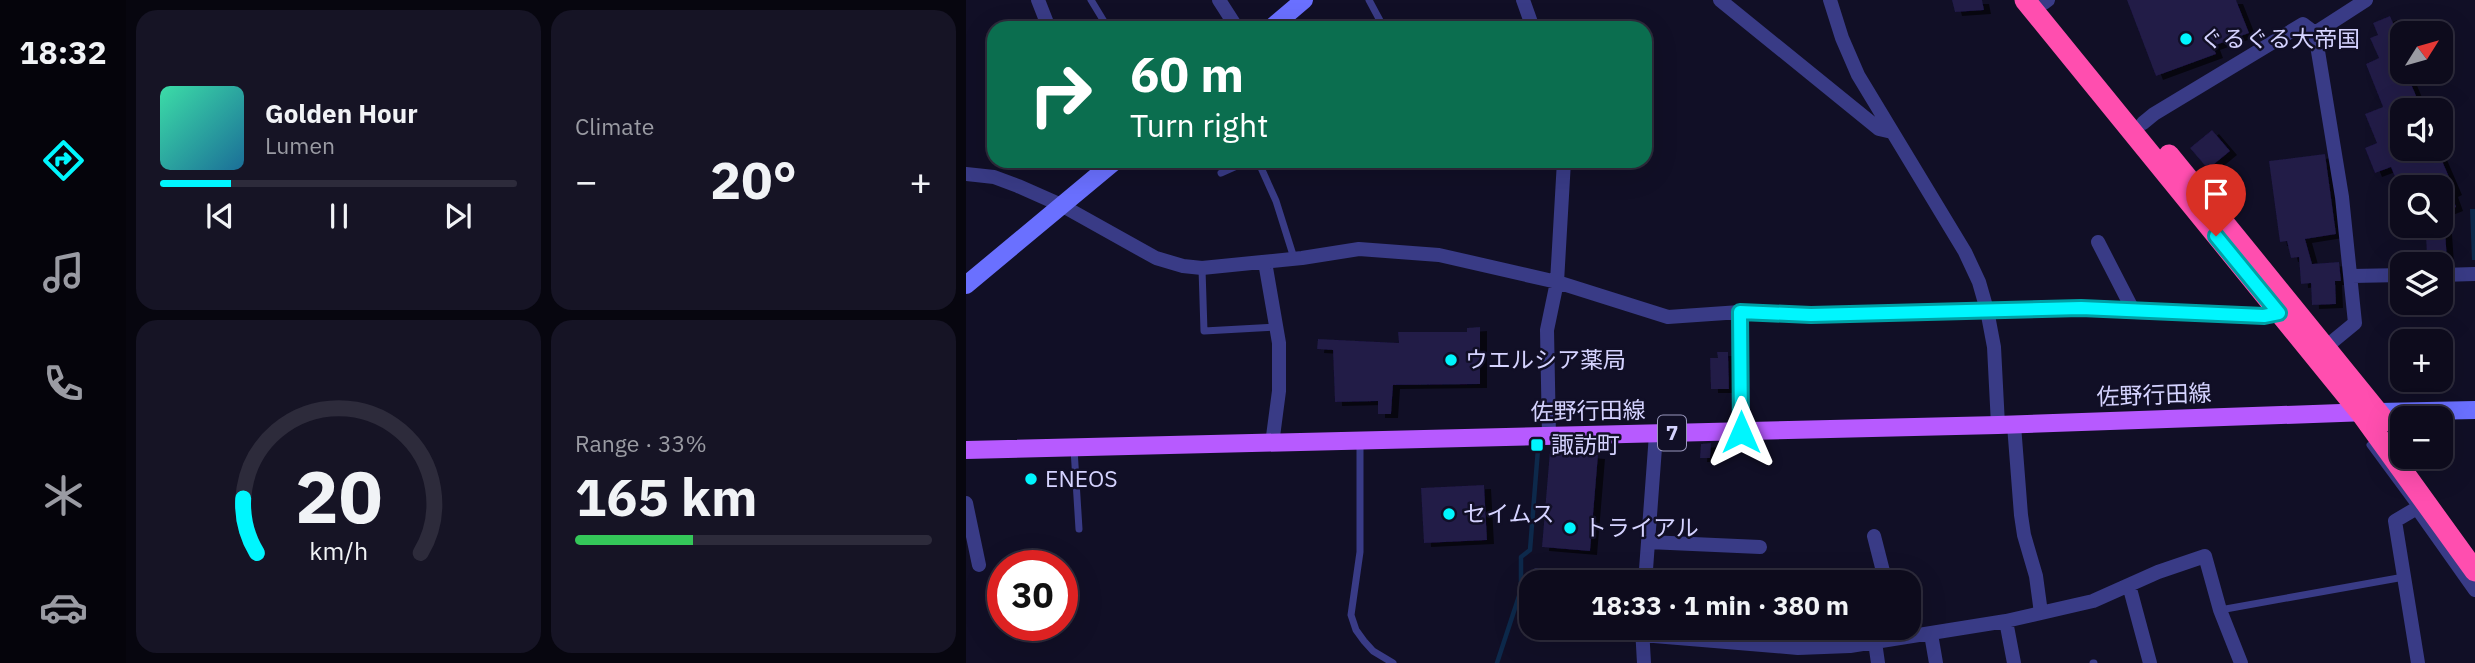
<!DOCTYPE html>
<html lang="en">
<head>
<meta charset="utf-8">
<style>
	:root { --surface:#0d0b1c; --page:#161425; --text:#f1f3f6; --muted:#9a9ba3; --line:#2d2b3b; --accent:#00f6fe }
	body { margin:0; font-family:"IBM Plex Sans","Noto Sans JP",sans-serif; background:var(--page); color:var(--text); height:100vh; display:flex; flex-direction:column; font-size:26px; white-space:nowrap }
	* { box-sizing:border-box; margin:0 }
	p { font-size:23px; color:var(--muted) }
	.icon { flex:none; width:38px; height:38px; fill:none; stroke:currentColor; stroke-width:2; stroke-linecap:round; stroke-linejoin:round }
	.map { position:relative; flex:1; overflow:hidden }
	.panel { display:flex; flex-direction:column; gap:10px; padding:10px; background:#07060f; width:840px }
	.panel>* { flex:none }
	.top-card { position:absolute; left:21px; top:21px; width:665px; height:147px; border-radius:21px; box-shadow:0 7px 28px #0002,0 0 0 2px var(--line); background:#0b6e4f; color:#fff; overflow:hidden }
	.needle { width:46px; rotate:53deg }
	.tools { position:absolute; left:1424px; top:21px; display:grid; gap:14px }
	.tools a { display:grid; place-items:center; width:63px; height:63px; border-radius:14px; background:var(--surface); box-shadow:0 7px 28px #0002,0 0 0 2px var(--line); font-size:35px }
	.speed { position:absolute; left:21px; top:550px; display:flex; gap:14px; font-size:35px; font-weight:700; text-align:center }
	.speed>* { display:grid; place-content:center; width:91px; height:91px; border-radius:50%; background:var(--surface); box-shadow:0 7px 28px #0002,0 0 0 2px var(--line); line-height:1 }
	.speed .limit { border:10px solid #d22; background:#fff; color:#111 }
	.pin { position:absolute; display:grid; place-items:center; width:60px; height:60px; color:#fff; margin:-72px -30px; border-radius:50% 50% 50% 0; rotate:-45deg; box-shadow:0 0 7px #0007 }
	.pin .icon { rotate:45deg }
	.me { position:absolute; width:77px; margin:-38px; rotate:0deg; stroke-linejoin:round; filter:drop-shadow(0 0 5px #0008) }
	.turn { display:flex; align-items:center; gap:24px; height:147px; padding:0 28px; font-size:32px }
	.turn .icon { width:91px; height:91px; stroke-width:2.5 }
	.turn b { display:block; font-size:49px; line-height:60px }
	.big { font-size:52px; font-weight:700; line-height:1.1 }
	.panel .tile { flex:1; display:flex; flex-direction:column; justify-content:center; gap:10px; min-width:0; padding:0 24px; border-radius:21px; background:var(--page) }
	.panel .dial { align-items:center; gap:0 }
	.dial svg { height:182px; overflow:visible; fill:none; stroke:var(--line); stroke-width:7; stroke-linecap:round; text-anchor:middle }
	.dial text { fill:var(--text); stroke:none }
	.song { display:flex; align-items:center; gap:21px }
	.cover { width:84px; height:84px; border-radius:10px; background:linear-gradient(135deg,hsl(160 70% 55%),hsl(200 70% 35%)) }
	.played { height:7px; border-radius:4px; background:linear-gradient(90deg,var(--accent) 20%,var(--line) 20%) }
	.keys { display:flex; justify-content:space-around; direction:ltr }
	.heat { display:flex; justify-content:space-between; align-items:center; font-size:38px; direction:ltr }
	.charge { height:10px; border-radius:5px; background:linear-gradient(90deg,#34c759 33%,var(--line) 0) }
	.panel .tiles { flex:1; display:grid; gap:10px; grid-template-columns:repeat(2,1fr) }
	.trip { position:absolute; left:553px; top:570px; width:402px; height:70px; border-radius:21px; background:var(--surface); box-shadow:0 7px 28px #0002,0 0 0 2px var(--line); font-weight:700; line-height:70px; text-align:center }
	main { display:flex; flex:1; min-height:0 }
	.tab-bar { display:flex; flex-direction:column; width:126px; justify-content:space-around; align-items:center; background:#05040b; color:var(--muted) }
	.tab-bar .icon { width:49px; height:49px }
	.tab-bar .selected { color:var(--accent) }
	.tab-bar b { font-size:32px; color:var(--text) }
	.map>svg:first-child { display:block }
</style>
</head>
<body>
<main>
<nav class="tab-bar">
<b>18:32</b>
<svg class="icon selected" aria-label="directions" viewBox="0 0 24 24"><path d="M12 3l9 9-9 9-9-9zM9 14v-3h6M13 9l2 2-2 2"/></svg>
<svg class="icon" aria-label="music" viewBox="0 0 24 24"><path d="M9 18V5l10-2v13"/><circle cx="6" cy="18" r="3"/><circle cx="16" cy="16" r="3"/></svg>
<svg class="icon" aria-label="phone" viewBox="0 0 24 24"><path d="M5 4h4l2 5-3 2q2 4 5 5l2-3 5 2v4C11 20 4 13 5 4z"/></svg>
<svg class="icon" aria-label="climate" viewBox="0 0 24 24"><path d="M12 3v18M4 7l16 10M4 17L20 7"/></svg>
<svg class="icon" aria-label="car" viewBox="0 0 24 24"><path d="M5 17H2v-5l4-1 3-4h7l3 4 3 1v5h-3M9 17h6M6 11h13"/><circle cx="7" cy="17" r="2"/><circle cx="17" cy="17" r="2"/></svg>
</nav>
<section class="panel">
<div class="tiles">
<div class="tile">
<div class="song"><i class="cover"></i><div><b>Golden Hour</b><p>Lumen</p></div></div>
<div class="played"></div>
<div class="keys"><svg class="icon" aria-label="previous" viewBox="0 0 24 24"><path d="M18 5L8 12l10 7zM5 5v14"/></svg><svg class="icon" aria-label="pause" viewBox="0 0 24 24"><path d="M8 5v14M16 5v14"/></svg><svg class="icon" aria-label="next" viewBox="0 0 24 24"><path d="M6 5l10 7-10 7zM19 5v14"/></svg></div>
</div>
<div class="tile"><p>Climate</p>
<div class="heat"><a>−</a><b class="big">20°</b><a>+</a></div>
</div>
<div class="tile dial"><svg viewBox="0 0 100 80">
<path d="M14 69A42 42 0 1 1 86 69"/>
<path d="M14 69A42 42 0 0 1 8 45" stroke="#00f6fe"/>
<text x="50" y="56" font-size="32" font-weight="700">20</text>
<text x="50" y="72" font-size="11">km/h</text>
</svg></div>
<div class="tile"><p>Range · 33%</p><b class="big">165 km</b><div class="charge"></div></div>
</div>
</section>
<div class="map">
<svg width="1509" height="663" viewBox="0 0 1509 663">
	<defs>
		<filter id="shadow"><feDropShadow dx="7" dy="4" stdDeviation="0" flood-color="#0009"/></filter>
	</defs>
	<rect width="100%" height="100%" fill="#110f26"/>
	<!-- water -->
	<path fill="#0d294b" d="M1504,209H1509V260H1506Z"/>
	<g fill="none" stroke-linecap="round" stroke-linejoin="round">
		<!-- stream -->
		<path stroke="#0d294b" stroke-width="4.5" d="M531,663L555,590V557L564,550L572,449"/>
	</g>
	<!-- building -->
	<path fill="#201a47" filter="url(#shadow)" d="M986,0H1016L1018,10L989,12Z
		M1161,0H1270L1283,33L1247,46L1250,54L1190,76Z
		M1424,16L1437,47V53L1433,54L1437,72H1440L1456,110H1437V149H1471L1489,191L1485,193L1490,207L1475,213V187H1433L1425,167L1409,173L1399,148L1411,143L1399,114L1417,107L1400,64L1413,58L1404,38L1412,35L1407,23Z
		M1246,130L1264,151L1242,169L1224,148Z
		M1359,154L1370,234L1339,239L1346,264L1373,262L1375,281H1369L1370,304L1346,305L1345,283L1335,284L1333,257L1325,258L1321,241L1314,242L1303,161Z
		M1479,230L1481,260L1461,261L1460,231Z
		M514,327V384L427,385L425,414H412V401L369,402L367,350L351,349L352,339L433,343L432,332H501V328Z
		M751,352H762L763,389H745L744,358H752Z
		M745,443L744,458H734L735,444Z
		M584,451L632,455L624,551L576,547Z
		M518,485L521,540L458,543L455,488Z"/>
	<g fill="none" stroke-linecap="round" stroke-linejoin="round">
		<!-- lane -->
		<path stroke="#393b86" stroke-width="7" d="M125,0L142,28
			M403,0L418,28
			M292,161L310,201L328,258
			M255,173L282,161
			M236,269L238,331L311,327
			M1411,440L1404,445L1446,502
			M394,442V552L385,615L390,630L398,641L407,651L427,663
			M108,449L113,529
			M570,572L679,581
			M1254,610L1438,577
			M1127,663H1128"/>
		<!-- street -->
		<path stroke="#393b86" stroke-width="14" d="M72,0L83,28
			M253,0L271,28
			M557,0L567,28
			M754,0L913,129L926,132
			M864,0L876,38L892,75L999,252L1013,282L1021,310L1028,347L1032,425
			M1078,3L1082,0
			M1349,33L1400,0
			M1177,123L1188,114L1337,24L1349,33L1376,197L1389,323L1361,346
			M0,174L28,177L52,186L95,205L190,258L217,266L236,268L336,258L393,249L473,255L591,282L702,317L774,312L845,315L1115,308L1168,312L1298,316L1313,313
			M1132,242L1168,312
			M299,262L313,343V391L306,444
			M1475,275L1509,274
			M1386,276L1437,275
			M774,312L775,432
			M1048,425L1055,515L1058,535L1070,576L1075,613
			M583,436L581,330L591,282L598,161
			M0,503L13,565
			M908,536L920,583
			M682,542L794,547
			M679,583L690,434
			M1163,585L1184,663
			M1040,621L1048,663
			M676,628L678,663
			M965,634L970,663
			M676,635L832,648L884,646L1040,621L1127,601L1192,572L1239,556L1254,610L1275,663
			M909,642L912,663
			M1452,663L1429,521L1451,508L1509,590"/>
		<!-- secondary -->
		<path stroke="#6a70ff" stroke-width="18" d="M305,28L338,0
			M0,285L149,161
			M1413,412L1509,410"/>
		<!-- primary -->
		<path stroke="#b75aff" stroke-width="18" d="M0,450L1032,425L1402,412"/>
		<!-- highway -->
		<path stroke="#ff4eaf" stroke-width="21" d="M1059,0L1395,413L1509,571
			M1203,155L1419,421"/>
	</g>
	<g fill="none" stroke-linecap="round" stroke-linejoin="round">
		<defs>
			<path id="route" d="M775,432L774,312L845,315L1115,308L1298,316L1313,313L1250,236"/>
		</defs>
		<!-- route casing -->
		<use href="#route" stroke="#00a0a5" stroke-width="18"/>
		<!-- route -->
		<use href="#route" stroke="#00f6fe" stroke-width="12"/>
	</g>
	<!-- markers -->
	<g fill="#00f6fe" stroke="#110f26" stroke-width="2.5">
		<circle cx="1220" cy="39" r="7"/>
		<circle cx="485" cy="360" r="7"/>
		<rect x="564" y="438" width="14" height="14" rx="3.5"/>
		<circle cx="65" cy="479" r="7"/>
		<circle cx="483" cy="514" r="7"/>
		<circle cx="604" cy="528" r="7"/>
	</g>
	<g text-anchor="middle" stroke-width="5" stroke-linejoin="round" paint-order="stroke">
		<!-- shield labels -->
		<rect fill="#110f26" stroke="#9a98be" stroke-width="2" x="692" y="415.5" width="28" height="35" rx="5"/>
		<g font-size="21" font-weight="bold" fill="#d5d3ff">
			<text x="706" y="440">7</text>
		</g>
		<!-- poi labels -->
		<g font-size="23" fill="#d5d3ff" stroke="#110f26" text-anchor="start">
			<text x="1234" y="47">ぐるぐる大帝国</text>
			<text x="499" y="368">ウエルシア薬局</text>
			<text x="585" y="453">諏訪町</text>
			<text x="79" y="487">ENEOS</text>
			<text x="497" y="522">セイムス</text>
			<text x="618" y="536">トライアル</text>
		</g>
		<!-- street labels -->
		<g font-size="23" fill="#d5d3ff" stroke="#110f26">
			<text transform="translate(1188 395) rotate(-2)" y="8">佐野行田線</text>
			<text transform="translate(622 411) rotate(-1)" y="8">佐野行田線</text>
		</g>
	</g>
</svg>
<div class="tools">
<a><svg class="needle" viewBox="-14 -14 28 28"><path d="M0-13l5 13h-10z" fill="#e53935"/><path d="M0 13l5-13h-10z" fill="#9a9ba3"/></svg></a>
<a><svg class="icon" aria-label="sound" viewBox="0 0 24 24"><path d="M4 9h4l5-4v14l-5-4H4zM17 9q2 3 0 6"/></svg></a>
<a><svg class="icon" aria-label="search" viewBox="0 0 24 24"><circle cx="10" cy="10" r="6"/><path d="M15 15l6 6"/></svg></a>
<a><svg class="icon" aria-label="layers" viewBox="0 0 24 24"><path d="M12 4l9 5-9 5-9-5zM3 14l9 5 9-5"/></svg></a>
<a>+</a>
<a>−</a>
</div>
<div class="speed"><div class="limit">30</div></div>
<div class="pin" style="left:1250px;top:236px;background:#d93025"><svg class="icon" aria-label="arrive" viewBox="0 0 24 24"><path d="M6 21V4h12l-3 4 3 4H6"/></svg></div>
<svg class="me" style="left:775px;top:432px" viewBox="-20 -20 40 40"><path d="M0-17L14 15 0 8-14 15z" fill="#00f6fe" stroke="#fff" stroke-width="4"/></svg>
<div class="trip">18:33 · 1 min · 380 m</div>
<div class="top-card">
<div class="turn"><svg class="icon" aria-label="right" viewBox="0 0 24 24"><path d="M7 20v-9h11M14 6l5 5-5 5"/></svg><div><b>60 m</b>Turn right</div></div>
</div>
</div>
</main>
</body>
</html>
